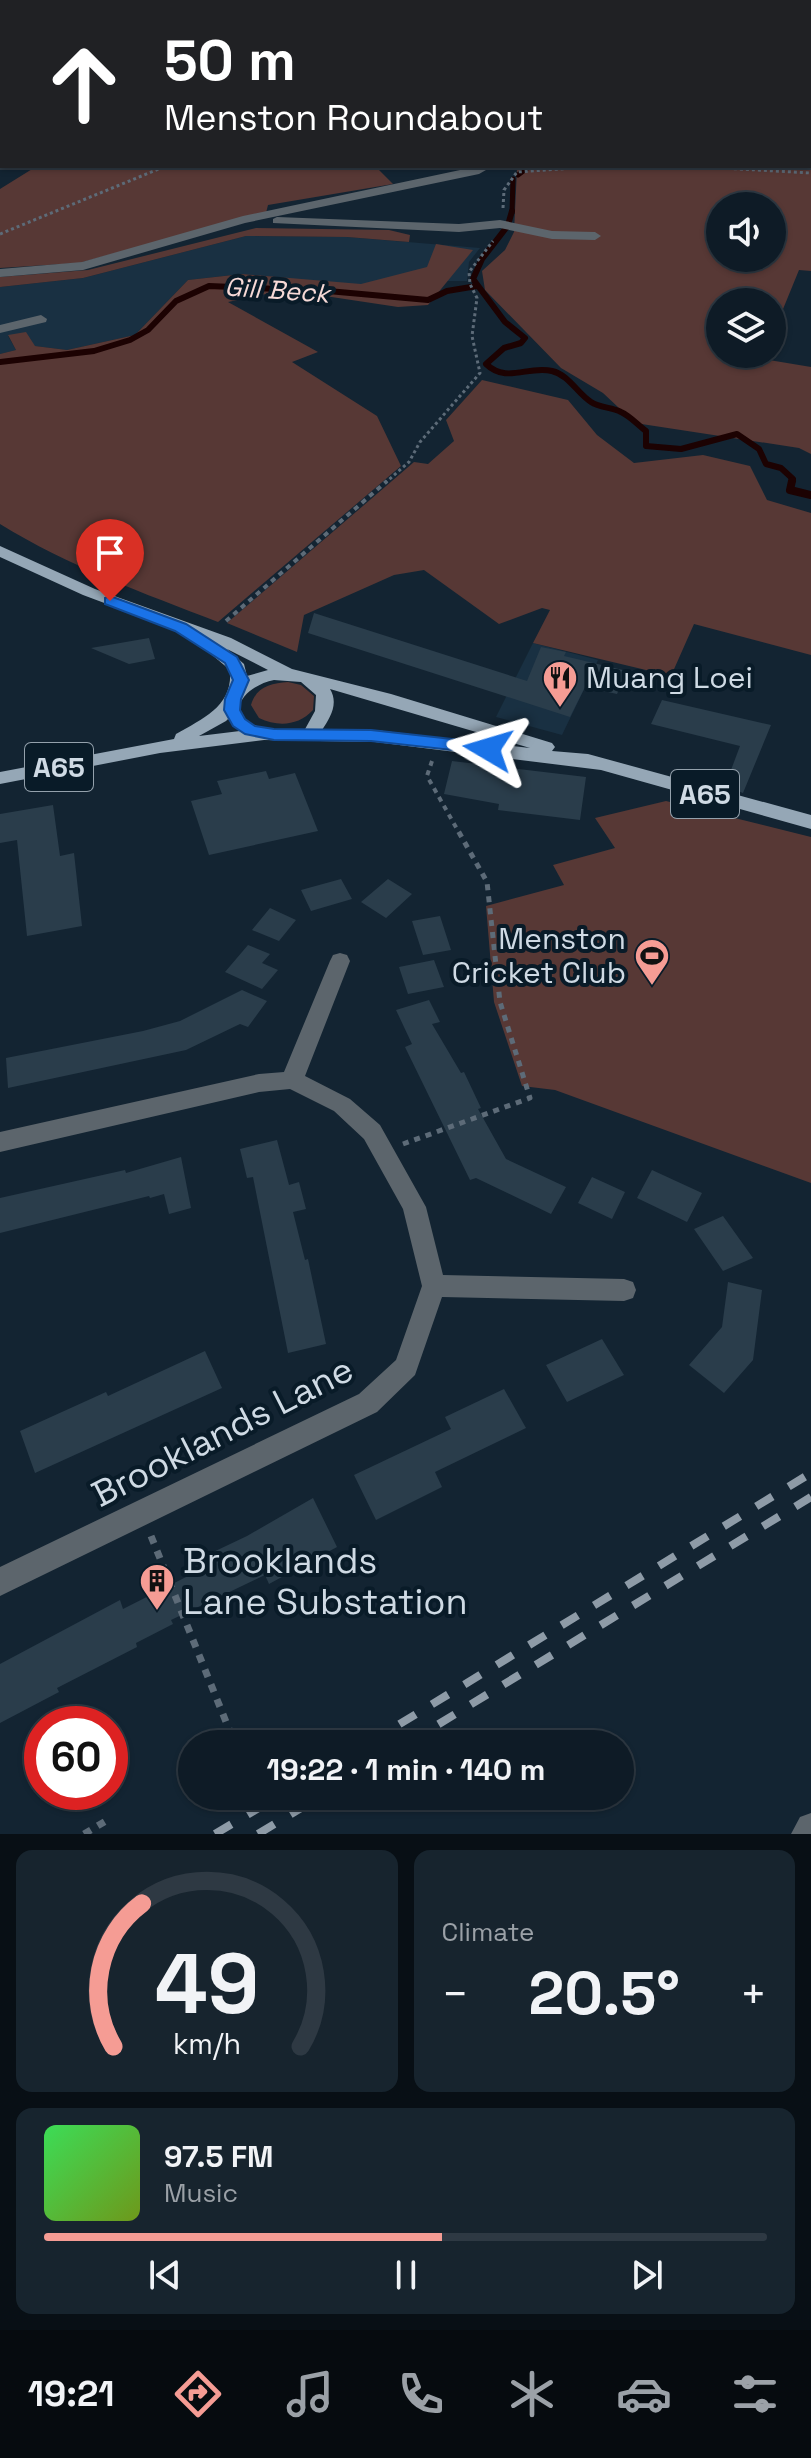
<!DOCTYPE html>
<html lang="en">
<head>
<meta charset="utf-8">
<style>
	:root { --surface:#0e1b26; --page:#17242e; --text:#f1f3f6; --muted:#9ba1a7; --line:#2e3943; --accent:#f59c94 }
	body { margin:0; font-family:"Space Grotesk",sans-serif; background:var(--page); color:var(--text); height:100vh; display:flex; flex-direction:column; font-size:30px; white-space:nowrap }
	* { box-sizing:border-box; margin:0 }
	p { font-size:26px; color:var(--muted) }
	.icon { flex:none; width:44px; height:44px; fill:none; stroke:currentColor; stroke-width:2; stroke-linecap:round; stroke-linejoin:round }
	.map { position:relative; height:1834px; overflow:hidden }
	.side { display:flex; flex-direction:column; gap:16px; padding:16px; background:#080f15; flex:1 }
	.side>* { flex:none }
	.top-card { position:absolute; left:0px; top:0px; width:812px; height:168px; box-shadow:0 2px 6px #0004,0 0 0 2px var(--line); background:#202124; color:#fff; overflow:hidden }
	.fabs { position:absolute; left:706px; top:192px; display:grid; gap:16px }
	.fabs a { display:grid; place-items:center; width:80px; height:80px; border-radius:50%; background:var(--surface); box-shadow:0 2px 6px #0004,0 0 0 2px var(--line); font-size:40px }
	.speed { position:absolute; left:24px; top:1706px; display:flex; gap:16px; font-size:40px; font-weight:700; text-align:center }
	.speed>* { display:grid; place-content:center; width:104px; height:104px; border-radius:50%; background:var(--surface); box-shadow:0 2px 6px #0004,0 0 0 2px var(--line); line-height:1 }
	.speed .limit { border:12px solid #d22; background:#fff; color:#111 }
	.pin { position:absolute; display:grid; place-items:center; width:68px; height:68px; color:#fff; margin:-82px -34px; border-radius:50% 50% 50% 0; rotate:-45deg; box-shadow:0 0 8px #0007 }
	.pin .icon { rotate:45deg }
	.me { position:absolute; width:88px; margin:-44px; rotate:277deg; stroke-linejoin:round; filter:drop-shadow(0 0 6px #0008) }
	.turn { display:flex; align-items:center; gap:28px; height:168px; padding:0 32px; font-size:36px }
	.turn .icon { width:104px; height:104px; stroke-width:2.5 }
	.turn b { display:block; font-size:56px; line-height:68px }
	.big { font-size:60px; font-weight:700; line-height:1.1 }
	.side .card { flex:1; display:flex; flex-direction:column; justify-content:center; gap:12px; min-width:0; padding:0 28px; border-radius:16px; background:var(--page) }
	.side .dial { align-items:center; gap:0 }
	.dial svg { height:208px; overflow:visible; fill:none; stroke:var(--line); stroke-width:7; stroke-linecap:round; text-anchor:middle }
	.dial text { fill:var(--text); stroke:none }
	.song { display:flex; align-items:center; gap:24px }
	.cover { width:96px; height:96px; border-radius:12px; background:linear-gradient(135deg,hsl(130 70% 55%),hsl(80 70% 35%)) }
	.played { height:8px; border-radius:4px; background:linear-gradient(90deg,var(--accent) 55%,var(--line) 55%) }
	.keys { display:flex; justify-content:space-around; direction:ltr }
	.heat { display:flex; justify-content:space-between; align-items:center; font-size:44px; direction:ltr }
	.side .tiles { flex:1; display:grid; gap:16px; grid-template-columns:1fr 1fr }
	.card:last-child { grid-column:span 2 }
	.trip { position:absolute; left:178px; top:1730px; width:456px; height:80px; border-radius:40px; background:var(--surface); box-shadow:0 2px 6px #0004,0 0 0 2px var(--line); font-weight:700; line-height:80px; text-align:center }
	.dock { display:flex; height:128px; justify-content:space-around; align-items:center; background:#060b0f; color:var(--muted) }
	.dock .icon { width:56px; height:56px }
	.dock .selected { color:var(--accent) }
	.dock b { font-size:36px; color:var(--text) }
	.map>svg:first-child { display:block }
</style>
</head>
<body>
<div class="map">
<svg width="811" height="1834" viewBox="0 0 811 1834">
	<rect width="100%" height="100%" fill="#132432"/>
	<!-- built -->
	<path fill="#193042" d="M246,236L347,237L480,248L469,262L467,281H429L390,289L242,274L188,280L135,335L67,350L35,346L8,336L16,350L0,354V287L83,278Z
		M533,643L598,660L562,735L496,717Z"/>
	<!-- green -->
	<path fill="#573835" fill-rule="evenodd" d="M222,0H811V271L799,270L772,336V302H720V354H764L763,359L811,367V454L799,448L635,423L603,393L561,368L485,290L482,271L505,250L514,232L517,169L525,166H810V2H220ZM720,206H772V258H720Z
		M37,166H375L393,184L268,205L266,213L79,263L0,268V189Z
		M256,228L389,230L410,235L409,242L347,237L246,236L83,278L0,287V277L88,270Z
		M436,244L473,250L428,305L398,307L285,290L228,302L318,352L292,362L377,416L401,466L218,622C143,593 68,566 0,524V354L16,350L8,335L26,332L35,346L67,350L135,335L188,280L242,274L361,284L427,267Z
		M482,380L568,400L597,435L634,463L703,455L750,466L767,500L811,513V655L694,624L671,676L533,643L550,610L542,608L499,624L424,570L394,575L304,615L297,652L227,623L414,462L428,464L454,441L446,420Z
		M288,682L301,685L314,696L313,710C298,726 278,727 259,718L251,705C256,687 271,683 288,682Z
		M666,801L811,837V1183L555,1090L522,1086L494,1002L486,906L564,885L553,865L615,848L595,818Z"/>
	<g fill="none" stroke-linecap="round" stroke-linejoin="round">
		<!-- stream-far2 -->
		<path stroke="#1c0202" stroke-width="5" d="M518,175L530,166
			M512,213L513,179"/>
		<!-- stream-far1 -->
		<path stroke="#1c0202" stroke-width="6" d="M508,225L512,211
			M506,228L482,259L473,279L505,322L525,338L521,343L504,348L486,364C507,384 528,365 552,371C569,375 577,393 591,402C600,408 611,407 621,412C630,416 638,425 646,431V446L681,449L737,434L759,449L766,464L781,468L793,479L792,483
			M0,362L94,351L130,340L148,330L176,301L209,286L328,291L428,300L447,291L477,286"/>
		<!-- stream -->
		<path stroke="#1c0202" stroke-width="8" d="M792,481L790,490L811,495"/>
	</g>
	<!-- building -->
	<path fill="#2a3d4b" d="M314,613L527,681L541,647L566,652L564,656L627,671L617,694L585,687L570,717L308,633Z
		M149,638L155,659L129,664L91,648Z
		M662,700L771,725L743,793L725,786L740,746L651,724Z
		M452,761L586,777L580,820L498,810L499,804L444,794Z
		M266,771L269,779L295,773L318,831L209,855L191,801L222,794L217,781Z
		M53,805L60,856L74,853L82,926L27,936L17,840L0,843V814Z
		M341,879L352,899L311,911L301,890Z
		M388,879L412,894L386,918L361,902Z
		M270,908L296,920L279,941L252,930Z
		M440,916L451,950L423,955L412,921Z
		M248,945L270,954L262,963L278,970L262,989L225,972Z
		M434,960L444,987L408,994L399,967Z
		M242,990L267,1001L248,1027L240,1024L186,1050L8,1088L6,1058L143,1031L180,1021Z
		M429,1000L440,1022L432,1024L461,1073L464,1072L481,1108L478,1109L506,1159L566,1187L551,1214L476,1178L470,1180L405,1047L412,1044L396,1010Z
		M277,1140L289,1185L299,1182L306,1209L293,1212L305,1260L308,1259L326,1344L288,1353L253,1177L247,1178L240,1149Z
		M181,1157L191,1208L169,1214L164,1194L150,1198L149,1196L0,1233V1198L125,1170L126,1173Z
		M652,1170L702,1193L687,1222L637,1198Z
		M592,1177L625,1192L612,1219L578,1203Z
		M723,1216L753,1258L723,1271L694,1229Z
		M728,1282L762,1290L753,1360L724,1393L689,1365L722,1327Z
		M602,1339L624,1375L567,1402L546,1365Z
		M205,1351L222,1388L35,1473L20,1431L106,1392L108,1396Z
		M504,1389L526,1428L435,1472L442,1487L376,1520L354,1475L451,1429L445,1417Z
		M313,1498L337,1547L269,1584L265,1575L171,1620L173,1624L136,1643L137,1647L57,1688L59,1692L0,1723V1664L120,1600L123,1609L192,1574L188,1564L247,1536Z"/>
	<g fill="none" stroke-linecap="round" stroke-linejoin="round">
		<!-- path-far3 -->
		<path stroke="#5d6b78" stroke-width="3" stroke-dasharray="3 3" stroke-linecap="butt" d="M400,0L403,2
			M437,2L441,0
			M686,166L811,173
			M503,208L504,190L517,172L603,166
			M0,234L166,166
			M385,483L409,462L420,442L480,373L472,336L477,298L470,284L469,272L493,241"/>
		<!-- path-far2 -->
		<path stroke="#5d6b78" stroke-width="4" stroke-dasharray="5 5" stroke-linecap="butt" d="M226,621L387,481
			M432,761L427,776L457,829"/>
		<!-- path-far1 -->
		<path stroke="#5d6b78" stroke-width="5" stroke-dasharray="6 6" stroke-linecap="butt" d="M403,1144L530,1098L500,1002L487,882L456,827"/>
		<!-- path -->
		<path stroke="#5d6b78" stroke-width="7" stroke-dasharray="8 8" stroke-linecap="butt" d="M151,1536L235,1744
			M84,1834L109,1819"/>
		<!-- minor -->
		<path fill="#5c656c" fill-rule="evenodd" d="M479,166H493L479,174L245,223L83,270L0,277V269L82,262L243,216Z
			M277,217L459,224L500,220L552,231L595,232L601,236L595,240L552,239L500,228L459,232L273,223V219Z
			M41,315L47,319L46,322L0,333V325Z
			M340,953L347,955L350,961L305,1076L350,1099L380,1125L426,1207L443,1275L624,1279L633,1282L636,1290L633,1298L624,1301L442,1297L415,1375L377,1412L0,1596V1567L359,1394L396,1360L422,1286L403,1209L364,1139L334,1111L290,1089L259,1092L0,1152V1132L259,1074L284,1072L330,961L333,955Z
			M811,1813V1834H791L800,1817Z"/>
		<!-- major -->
		<path fill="#95a7b6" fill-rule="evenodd" d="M149,0H159L147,2Z
			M0,99H2L0,107Z
			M0,546L95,589L231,638L292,669L391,694L552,743L555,747L552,751L588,754L811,815V829L601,770L375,742L264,740L160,753L0,784V772L174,739L176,734C204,718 233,706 230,670L205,649L203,645L206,641L83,595L0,557ZM227,649L268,670L247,676L244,664ZM274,680L301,682L316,695L315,711L304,731C290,731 273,732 259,727C220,712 248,685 274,680ZM330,689L530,748L375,730H322C330,718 339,704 330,689ZM228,719L240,731L199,736L226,721Z"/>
		<!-- rail -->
		<path stroke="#8e9ba7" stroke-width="8" stroke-dasharray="19 19" stroke-linecap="butt" d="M367,1744L811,1473
			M406,1744L811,1497
			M215,1834L279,1796
			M258,1834L321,1796"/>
	</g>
	<!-- route -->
	<path fill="#1a73e8" stroke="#114b97" stroke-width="2" d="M110,596L186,624L237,657L249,680L241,699L240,710L245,719L255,726L274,729L371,730L488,743L496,749L488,754L371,741L274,740L245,734L233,726L224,710L225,699L233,680L225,663L175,631L105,604V598Z"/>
	<!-- icons -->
	<defs>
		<symbol id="restaurant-pin" viewBox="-11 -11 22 30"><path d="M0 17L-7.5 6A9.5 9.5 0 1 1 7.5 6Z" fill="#f59c94" stroke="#091b28"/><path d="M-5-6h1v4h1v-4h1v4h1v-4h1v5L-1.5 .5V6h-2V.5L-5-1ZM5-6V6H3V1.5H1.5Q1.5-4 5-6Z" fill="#111"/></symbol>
		<symbol id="stadium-pin" viewBox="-11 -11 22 30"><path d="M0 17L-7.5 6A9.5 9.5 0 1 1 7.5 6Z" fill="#f59c94" stroke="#091b28"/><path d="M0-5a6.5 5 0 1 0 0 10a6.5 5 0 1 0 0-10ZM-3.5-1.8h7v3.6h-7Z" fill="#111"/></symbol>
		<symbol id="building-pin" viewBox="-11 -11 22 30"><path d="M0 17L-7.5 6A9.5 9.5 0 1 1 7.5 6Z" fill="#f59c94" stroke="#091b28"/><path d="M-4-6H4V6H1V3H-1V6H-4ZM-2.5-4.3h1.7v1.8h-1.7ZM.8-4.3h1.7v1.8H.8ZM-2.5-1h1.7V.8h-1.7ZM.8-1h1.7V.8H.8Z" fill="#111"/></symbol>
	</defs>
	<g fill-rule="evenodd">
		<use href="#restaurant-pin" x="540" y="658" width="40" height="54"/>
		<use href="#stadium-pin" x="632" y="936" width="40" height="54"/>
		<use href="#building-pin" x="137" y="1561" width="40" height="54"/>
	</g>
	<g text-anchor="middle" stroke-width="8" stroke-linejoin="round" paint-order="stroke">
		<!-- far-water labels -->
		<g font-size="26" font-style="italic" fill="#f7dad7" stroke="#091b28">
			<text transform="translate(277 290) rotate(4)" y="9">Gill Beck</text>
		</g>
		<!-- shield labels -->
		<g fill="#091b28" stroke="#94a1ac" stroke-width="2">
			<rect x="25" y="743" width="68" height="48" rx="6"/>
			<rect x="671" y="770" width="68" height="48" rx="6"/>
		</g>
		<g font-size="28" font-weight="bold" fill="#cfdae4">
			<text x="59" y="777">A65</text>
			<text x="705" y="804">A65</text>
		</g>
		<!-- poi labels -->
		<g font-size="30" fill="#cfdae4" stroke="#091b28" text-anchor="start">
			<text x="586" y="688">Muang Loei</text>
			<text x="626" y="949" text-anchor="end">Menston<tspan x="626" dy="34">Cricket Club</tspan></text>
		</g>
		<!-- near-street labels -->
		<g font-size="36" fill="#cfdae4" stroke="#091b28">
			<text transform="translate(222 1431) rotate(-27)" y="13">Brooklands Lane</text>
		</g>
		<!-- near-poi labels -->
		<g font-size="36" fill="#cfdae4" stroke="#091b28" text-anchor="start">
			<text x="183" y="1573">Brooklands<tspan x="183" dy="41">Lane Substation</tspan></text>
		</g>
	</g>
</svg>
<div class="fabs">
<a><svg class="icon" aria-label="sound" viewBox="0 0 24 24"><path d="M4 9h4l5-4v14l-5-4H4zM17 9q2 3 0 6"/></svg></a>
<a><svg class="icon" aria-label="layers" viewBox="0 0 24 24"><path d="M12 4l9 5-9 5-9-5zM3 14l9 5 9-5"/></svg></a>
</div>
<div class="speed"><div class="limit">60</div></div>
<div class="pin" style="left:110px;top:601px;background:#d93025"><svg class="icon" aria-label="arrive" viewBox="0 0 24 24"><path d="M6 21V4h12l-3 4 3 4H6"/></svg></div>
<svg class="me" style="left:488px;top:749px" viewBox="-20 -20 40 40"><path d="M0-17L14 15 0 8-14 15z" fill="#1a73e8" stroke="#fff" stroke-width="4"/></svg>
<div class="trip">19:22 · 1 min · 140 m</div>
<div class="top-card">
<div class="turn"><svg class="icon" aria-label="ahead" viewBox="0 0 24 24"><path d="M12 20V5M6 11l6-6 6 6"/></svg><div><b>50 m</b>Menston Roundabout</div></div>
</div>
</div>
<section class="side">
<div class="tiles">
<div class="card dial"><svg viewBox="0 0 100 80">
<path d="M14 69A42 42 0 1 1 86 69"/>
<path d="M14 69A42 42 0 0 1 25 14" stroke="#f59c94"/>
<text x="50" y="56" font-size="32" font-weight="700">49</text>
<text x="50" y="72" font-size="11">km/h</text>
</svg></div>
<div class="card"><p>Climate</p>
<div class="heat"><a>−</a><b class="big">20.5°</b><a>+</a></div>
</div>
<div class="card">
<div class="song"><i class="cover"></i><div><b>97.5 FM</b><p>Music</p></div></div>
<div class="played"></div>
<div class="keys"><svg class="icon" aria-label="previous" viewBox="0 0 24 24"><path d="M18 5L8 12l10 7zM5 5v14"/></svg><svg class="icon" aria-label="pause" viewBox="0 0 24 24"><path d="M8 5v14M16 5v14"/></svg><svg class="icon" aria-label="next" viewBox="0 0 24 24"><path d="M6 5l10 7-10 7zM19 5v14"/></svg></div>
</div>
</div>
</section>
<nav class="dock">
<b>19:21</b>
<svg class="icon selected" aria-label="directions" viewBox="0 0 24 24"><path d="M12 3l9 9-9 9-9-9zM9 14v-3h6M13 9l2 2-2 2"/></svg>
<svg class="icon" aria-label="music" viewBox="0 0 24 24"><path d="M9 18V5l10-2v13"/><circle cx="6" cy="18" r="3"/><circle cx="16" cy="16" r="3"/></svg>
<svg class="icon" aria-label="phone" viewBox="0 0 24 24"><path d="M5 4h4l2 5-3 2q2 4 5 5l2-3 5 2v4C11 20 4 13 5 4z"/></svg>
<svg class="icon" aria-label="climate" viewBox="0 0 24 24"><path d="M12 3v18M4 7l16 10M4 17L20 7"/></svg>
<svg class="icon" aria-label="car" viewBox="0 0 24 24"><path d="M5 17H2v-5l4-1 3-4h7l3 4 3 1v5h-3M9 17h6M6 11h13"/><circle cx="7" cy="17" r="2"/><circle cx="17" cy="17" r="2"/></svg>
<svg class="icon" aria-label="filters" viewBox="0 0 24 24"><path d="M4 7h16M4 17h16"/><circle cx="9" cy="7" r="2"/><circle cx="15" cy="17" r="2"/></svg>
</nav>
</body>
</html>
